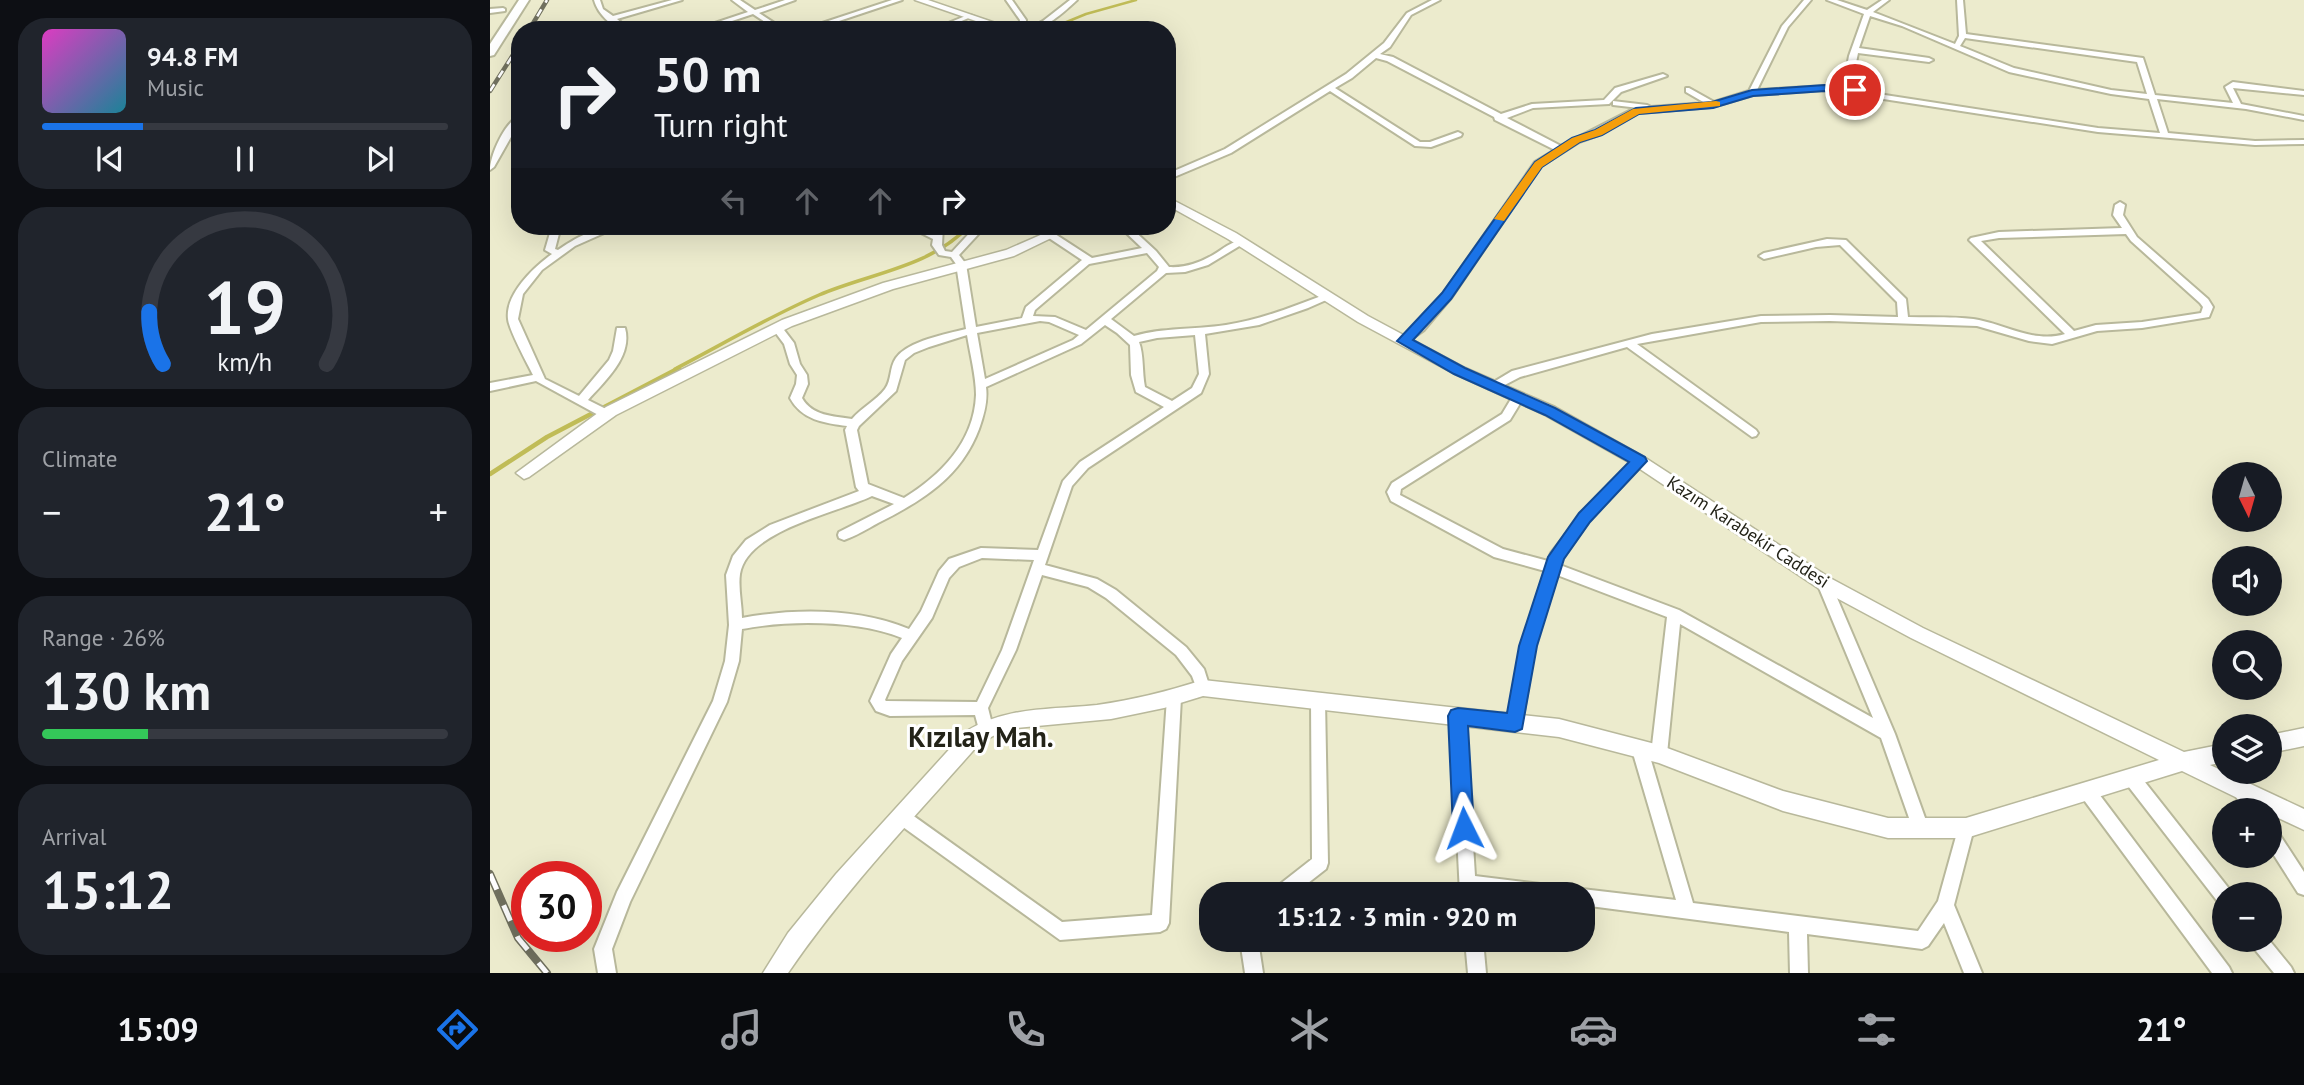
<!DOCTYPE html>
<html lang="en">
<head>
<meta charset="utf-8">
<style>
	:root { --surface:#171b24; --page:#20242c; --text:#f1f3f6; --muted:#9ea1a6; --line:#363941; --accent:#1a73e8 }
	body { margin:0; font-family:"PT Sans",sans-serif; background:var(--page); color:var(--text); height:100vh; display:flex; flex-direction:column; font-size:26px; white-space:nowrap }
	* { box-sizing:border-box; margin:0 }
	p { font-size:23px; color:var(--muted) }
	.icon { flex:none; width:38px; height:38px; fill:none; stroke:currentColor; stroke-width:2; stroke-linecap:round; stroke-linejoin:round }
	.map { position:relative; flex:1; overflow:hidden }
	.drawer { display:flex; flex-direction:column; gap:18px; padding:18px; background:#0d0f14; width:490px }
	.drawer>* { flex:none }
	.hud { position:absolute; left:21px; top:21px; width:665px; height:214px; border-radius:28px; box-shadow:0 7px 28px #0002; background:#171b24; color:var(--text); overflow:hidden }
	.needle { width:46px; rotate:175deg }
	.buttons { position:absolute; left:1722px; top:462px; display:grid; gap:14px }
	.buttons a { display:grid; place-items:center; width:70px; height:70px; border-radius:50%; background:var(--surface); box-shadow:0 7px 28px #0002; font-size:35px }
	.speed { position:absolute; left:21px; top:861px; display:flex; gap:14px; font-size:35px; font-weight:700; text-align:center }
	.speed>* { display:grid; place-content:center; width:91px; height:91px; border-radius:50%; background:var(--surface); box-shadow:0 7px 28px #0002; line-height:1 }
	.speed .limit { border:10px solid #d22; background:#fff; color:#111 }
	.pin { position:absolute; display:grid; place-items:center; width:60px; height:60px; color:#fff; margin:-30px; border:4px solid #fff; border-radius:50%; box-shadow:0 2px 7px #0007 }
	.me { position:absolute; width:77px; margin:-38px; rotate:357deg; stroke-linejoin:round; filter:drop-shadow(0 0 5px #0008) }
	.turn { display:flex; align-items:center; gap:24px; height:147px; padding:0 28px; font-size:32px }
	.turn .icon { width:91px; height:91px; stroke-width:2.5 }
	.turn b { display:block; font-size:49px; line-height:60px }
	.lanes { display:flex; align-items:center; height:66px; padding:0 28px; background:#0003; justify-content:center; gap:35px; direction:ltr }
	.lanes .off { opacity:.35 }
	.big { font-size:52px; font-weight:700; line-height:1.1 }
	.drawer .card { flex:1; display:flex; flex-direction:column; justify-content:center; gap:10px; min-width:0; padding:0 24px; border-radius:28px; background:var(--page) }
	.drawer .dial { align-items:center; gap:0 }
	.dial svg { height:182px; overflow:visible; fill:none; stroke:var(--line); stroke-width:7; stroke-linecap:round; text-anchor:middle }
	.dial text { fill:var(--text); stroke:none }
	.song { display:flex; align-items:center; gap:21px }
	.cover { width:84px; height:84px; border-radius:10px; background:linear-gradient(135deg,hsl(310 70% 55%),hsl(190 70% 35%)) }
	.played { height:7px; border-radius:4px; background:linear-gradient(90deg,var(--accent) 25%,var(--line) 25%) }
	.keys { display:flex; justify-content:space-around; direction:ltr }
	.heat { display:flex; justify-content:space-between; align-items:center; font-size:38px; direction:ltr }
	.charge { height:10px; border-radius:5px; background:linear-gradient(90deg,#34c759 26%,var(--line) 0) }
	.trip { position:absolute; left:709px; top:882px; width:396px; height:70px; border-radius:28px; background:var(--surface); box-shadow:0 7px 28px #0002; font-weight:700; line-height:70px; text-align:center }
	.menu { display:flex; height:112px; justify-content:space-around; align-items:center; background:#090b0e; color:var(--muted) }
	.menu .icon { width:49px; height:49px }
	.menu .current { color:var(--accent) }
	.menu b { font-size:32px; color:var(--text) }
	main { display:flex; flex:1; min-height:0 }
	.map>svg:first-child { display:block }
</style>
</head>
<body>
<main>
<section class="drawer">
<div class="card">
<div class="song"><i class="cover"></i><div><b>94.8 FM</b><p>Music</p></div></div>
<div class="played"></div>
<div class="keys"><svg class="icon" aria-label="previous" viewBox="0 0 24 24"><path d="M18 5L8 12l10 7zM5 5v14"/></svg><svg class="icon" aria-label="pause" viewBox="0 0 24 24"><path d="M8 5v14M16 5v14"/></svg><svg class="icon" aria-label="next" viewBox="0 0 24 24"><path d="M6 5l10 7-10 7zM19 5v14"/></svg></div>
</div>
<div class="card dial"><svg viewBox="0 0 100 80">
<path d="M14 69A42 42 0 1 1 86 69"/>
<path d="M14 69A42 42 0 0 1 8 46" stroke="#1a73e8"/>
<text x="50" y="56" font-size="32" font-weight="700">19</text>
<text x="50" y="72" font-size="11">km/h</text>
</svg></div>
<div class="card"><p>Climate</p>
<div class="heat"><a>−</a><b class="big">21°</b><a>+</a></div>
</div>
<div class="card"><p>Range · 26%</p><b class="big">130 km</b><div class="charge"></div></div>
<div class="card"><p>Arrival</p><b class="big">15:12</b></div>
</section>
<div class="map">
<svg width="1814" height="973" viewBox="0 0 1814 973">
	<rect width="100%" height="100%" fill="#ecebcd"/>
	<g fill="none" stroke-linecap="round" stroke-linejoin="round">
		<!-- stream-far2 -->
		<path stroke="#c0bc57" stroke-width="2.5" d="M557,30L596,14L646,0"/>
		<!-- stream-far1 -->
		<path stroke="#c0bc57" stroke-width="3.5" d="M185,369C233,344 280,316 329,295C380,273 439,268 479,226"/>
		<!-- stream -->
		<path stroke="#c0bc57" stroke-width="4.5" d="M0,474L57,437L189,368"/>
		<defs>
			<path id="minor" d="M104,0H110L113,9L123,16L182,0H192L127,19L140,30C124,30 108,15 104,0Z
				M242,0H250L265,10L295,0H305L269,13L295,30H287L263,14L215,30H204L258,12Z
				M402,0H412L322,30H311Z
				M516,0H522L536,20V30H529L530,20Z
				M580,0H587C573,13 555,30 536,30L553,21Z
				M942,0H950L921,15L900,47L890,54L903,57L1011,114L1042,104L1114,100L1125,88L1173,74L1177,76L1131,92L1119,104L1043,108L1017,118L1071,146L1143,109L1149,108L1123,105V101L1157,105L1161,107L1215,103L1196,92V88H1199L1224,102L1259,91L1292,26L1314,0H1321L1298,27L1267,90L1335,86L1361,90L1355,77L1359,56L1374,14L1337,0H1347L1377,10L1392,0H1399L1383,12L1465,44L1469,36L1467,0H1473L1476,34L1653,58L1665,95L1743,103L1735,87L1743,82L1814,91V95L1743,88L1751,104L1814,116V120L1756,109L1667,99L1678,133L1765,141L1814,140V144L1765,145L1608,132L1335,90L1263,95L1222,107L1148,113L1111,134L1089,142L1051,166L961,298L934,330L914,344L909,341L910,339L926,326L953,294L1045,162L1065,150L1005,120L1004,117L897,61L886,58L862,78L845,88L930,142H940L968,132L972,134L971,136L941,147L925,146L840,91L741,153L677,180V174L735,149L856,74L894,43L917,13ZM1380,16L1412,26L1519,72L1621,94L1659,99L1670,133L1608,128L1369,91L1363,77L1368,53L1439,62L1443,60L1439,58L1369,48ZM1475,38L1647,62L1657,94L1621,90L1524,68L1470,46Z
				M13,8L15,9V11L0,13V9Z
				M478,15L483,16L451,30H441Z
				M30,116V121L4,167L0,170C0,155 16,120 30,116Z
				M1630,202L1635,205L1633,215L1647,237L1718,299L1723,307L1719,317L1652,328L1607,331L1562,344L1539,341L1487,326L1340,321L1271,322L1147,344L1266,430L1268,433L1266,436L1262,437L1137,347L1030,377L1007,389H999L997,386L1022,371L1162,334L1271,316L1340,315L1408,317L1407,302L1350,245L1326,247L1274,259L1269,256L1274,253L1337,239L1356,240L1416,299L1418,317C1441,318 1467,316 1489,320C1518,326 1545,343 1575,334L1479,240L1481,238L1509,232L1632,228L1623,215L1625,205ZM1636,234L1641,241L1710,303L1713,307L1711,313L1652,322L1606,325L1584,331L1491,241L1509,238Z
				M62,226H71L65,249L68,250C85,238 109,225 130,226L85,246L52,270L33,294L28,319L55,379L89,396L119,360L123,351L127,328H135C143,356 115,381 98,400L120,411L122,414L120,417H112L46,381L0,391V383L43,375C37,363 19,330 18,319C15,294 44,267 62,254L55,250Z
				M417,226H429L444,232L445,226H453L452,245L455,251L462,252L486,226H496L469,255L476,264L486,327L532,318L536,307L592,260L559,238V234H565L602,258L652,248L629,226L640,227L666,251L679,267C695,268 709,263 723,255C733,249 743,240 754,240L756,242L718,265L695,272L676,273L621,319L644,336C674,327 705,330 736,325C770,320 802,307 834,295H842L843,297L818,308L769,325L715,334L719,374L711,393L598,468L582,486L555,565L607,579L626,590L696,647L714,669L720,688L718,692L713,694L708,692L702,676L686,655L616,598L598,587L552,575L526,650L498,708L503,728L500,733L495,735L490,733L485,715L400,716L386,711L380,701L401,654L412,638C368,620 299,620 252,629L249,661L237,702L140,902L122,949L126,973H108L104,949L127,892L223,701L235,661L239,625L236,575L243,556L256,540L280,525L369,491L366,487L355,430L357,426C334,423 312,420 300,398L306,384L307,375L300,364L294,344L282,328L283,326H291L304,343L310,364L317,375L318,384L312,398C322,416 343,416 362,419C372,407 386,401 395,389C402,380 399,368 406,358C418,341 456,334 476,329L466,264L461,257L449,255L442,245L443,239ZM657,253L669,267L667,271L596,330L565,317L543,316L545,310L599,264ZM550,321L559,322L589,335L583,340L495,379L487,333ZM615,325L627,333L640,345L641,375L646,392L674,407L590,462L573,481L548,550L491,548L459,559L449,571L431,611L419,629C369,608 305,608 252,618C252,604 248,588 250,574C257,530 347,513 382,496L404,504L349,532L348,535L349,538L354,540C366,536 377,529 388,523C432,501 471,477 489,429C494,415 498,401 496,387L591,344ZM477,335C480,354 486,376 486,395C484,442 451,475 414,498L378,484L367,430L369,426L406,391L415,360L424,353L439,347ZM705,335L709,374L702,388L682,401L655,387C652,372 654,355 649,342L667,338ZM492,558L544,560L512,650L487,702L396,701L395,700L412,661L442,618L459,578L469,567Z
				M1028,393L1034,397L1020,420L911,489L910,495L1013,549L1058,561L1061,553L1091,515L1145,458H1153L1155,461L1153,464L1099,521L1072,559L1070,565L1189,610L1383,718L1327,583L1329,579L1334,578L1339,579L1405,734L1439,829L1437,835L1431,837L1425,835L1391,738L1190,624L1177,754L1174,759L1169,761L1164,759L1161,754L1177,617L1067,575L1045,646L1032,723L1030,728L1025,730L1020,728L1018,723L1031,646L1055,571L1004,557L901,501L897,492L902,483L1012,414L1024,394Z
				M684,692L689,693L691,698L679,923L676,929L670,932L570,940L406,822L404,817L406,812L412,809L418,812L572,922L662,915L677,698L679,693Z
				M828,694L833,695L835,700L838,863L836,869L804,894H783L785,888L822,859L821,700L823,695Z
				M968,709L973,711L975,716L985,876L1067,886L1073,888L1075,894L986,893V894H970L961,716L963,711Z
				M1150,743L1155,745L1158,750L1203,903L1428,931L1448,901L1470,822L1476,820L1482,822L1484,828L1464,905L1492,973H1474L1454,923L1438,946L1432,949L1317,934L1318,973H1300L1299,932L1092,905V894H1085L1086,891L1092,889L1186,900L1142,750L1145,745Z
				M1641,770L1647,772L1740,890L1742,894H1734V904L1728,902L1635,782L1633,777L1635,772Z
				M1750,783L1756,785L1771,810H1754L1742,790L1744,785Z
				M1597,784L1603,786L1739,967L1742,973H1722L1591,796L1589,791L1591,786Z
				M1780,827L1786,829L1814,872V895L1808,893L1780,849Z
				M750,940H768L773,973H755Z
				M975,940H993L996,973H978Z
				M1759,940H1779L1801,967L1804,973H1784L1762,946Z"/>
			<path id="tertiary" d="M425,0H438L526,30H512Z
				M677,197L746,233L878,316L975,368L1065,407L1154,457L1340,578L1433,628L1694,752L1734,744V762L1720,765L1814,809V830L1780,814V810H1772L1692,771L1476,838H1398L1293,811L1169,763L1069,737L713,696L674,708L621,719L526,728L503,736L489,744C423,819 354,891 298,973H273L298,933L346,874L475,732C517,706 560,710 607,705C643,700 679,691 713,680L1069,719L1169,745L1293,791L1398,818H1476L1669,760L1421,638L1328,588L1144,465L1055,415L965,374L868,322L738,239L677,205Z
				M571,226H586L524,256L403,289L302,326L126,415L39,477L34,479L26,473L116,407L292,320L393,283L516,250Z
				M1814,728V746L1780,753V735Z"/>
			<path id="primary" d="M29,0H39L4,55L0,56V44Z"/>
		</defs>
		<!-- minor casing -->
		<use href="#minor" stroke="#b8b89b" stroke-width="4"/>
		<!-- tertiary casing -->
		<use href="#tertiary" stroke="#b8b89b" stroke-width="3"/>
		<!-- primary casing -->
		<use href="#primary" stroke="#b8b89b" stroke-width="4"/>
		<!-- minor -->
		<use href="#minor" fill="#fff" fill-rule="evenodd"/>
		<!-- tertiary -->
		<use href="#tertiary" fill="#fff" fill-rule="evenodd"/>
		<!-- primary -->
		<use href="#primary" fill="#fff" fill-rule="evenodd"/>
		<defs>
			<path id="rail-far1" d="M39,30L57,0
				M0,91L30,44"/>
			<path id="rail" d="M0,874L28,938L57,973"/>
		</defs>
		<!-- rail-far1 casing -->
		<use href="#rail-far1" stroke="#71715f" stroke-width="4.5"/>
		<!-- rail casing -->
		<use href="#rail" stroke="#71715f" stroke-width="8"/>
		<!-- rail-far1 -->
		<use href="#rail-far1" stroke="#fff" stroke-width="2.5" stroke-dasharray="8" stroke-linecap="butt"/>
		<!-- rail -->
		<use href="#rail" stroke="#fff" stroke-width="5" stroke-dasharray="17" stroke-linecap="butt"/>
	</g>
	<!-- route -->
	<path fill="#1a73e8" stroke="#114b97" stroke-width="2" d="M1335,85L1360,90L1365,87L1372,94L1367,97L1335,91L1263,96L1223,108L1149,114L1112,135L1090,142L1052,167L961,299L923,340L975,368L1065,408L1155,457L1157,461L1100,522L1074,559L1047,646L1032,729L1025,732L978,726L984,828L981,835L974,838L966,835L963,828L958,716L961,710L968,708L1017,713L1029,646L1058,557L1089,513L1139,462L1055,415L964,374L907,341L952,293L1045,162L1082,138L1105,130L1146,108L1222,102L1262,90Z"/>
	<!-- slow -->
	<path fill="#f59e0b" d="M1226,101L1230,102V106L1149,114L1112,135L1090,142L1052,167L1014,221L1004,219L1045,162L1082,138L1105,130L1143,109Z"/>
	<g text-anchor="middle" stroke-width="6" stroke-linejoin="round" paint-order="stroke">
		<!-- street labels -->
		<g font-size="18" fill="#232318" stroke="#fff">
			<text transform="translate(1258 532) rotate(33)" y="6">Kazım Karabekir Caddesi</text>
		</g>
		<!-- near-district labels -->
		<g font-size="28" font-weight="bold" fill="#232318" stroke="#fff">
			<text x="491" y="747">Kızılay Mah.</text>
		</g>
	</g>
</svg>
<div class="buttons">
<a><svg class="needle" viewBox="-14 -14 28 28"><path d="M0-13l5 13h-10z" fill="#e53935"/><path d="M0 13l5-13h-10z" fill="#9ea1a6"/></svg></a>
<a><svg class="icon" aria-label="sound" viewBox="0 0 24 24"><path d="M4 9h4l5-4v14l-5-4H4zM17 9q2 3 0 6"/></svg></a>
<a><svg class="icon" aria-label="search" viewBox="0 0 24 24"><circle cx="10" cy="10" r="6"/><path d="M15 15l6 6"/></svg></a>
<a><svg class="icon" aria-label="layers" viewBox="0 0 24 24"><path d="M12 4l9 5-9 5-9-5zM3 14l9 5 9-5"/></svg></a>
<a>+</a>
<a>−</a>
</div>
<div class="speed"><div class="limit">30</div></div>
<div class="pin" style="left:1365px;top:90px;background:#d93025"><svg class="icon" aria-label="arrive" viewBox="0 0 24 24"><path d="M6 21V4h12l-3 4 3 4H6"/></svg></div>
<svg class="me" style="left:974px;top:828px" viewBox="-20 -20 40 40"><path d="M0-17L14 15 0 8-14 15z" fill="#1a73e8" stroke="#fff" stroke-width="4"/></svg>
<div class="trip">15:12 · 3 min · 920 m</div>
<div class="hud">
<div class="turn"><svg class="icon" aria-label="right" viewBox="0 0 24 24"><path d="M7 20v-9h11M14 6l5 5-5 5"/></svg><div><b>50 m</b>Turn right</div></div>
<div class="lanes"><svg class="icon off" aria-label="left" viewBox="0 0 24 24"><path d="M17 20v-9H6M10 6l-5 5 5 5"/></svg><svg class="icon off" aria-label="ahead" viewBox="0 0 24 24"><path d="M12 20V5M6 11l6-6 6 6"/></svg><svg class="icon off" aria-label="ahead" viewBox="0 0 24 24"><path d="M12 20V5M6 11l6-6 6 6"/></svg><svg class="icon" aria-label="right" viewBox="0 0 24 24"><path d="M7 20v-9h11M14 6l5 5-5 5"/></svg></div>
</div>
</div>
</main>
<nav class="menu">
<b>15:09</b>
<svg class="icon current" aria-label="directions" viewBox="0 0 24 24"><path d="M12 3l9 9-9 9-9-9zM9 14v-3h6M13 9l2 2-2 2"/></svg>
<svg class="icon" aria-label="music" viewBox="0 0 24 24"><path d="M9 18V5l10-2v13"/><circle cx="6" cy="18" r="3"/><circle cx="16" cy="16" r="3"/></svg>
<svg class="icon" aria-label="phone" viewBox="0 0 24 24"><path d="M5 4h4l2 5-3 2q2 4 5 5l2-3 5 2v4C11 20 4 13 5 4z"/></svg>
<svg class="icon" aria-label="climate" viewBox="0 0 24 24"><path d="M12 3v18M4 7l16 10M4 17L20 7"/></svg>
<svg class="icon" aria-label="car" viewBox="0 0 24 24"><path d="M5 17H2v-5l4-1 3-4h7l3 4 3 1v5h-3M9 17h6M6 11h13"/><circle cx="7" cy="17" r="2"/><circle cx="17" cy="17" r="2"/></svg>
<svg class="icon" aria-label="filters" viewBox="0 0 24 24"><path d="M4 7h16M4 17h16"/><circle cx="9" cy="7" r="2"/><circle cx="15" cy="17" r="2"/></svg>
<b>21°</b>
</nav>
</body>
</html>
